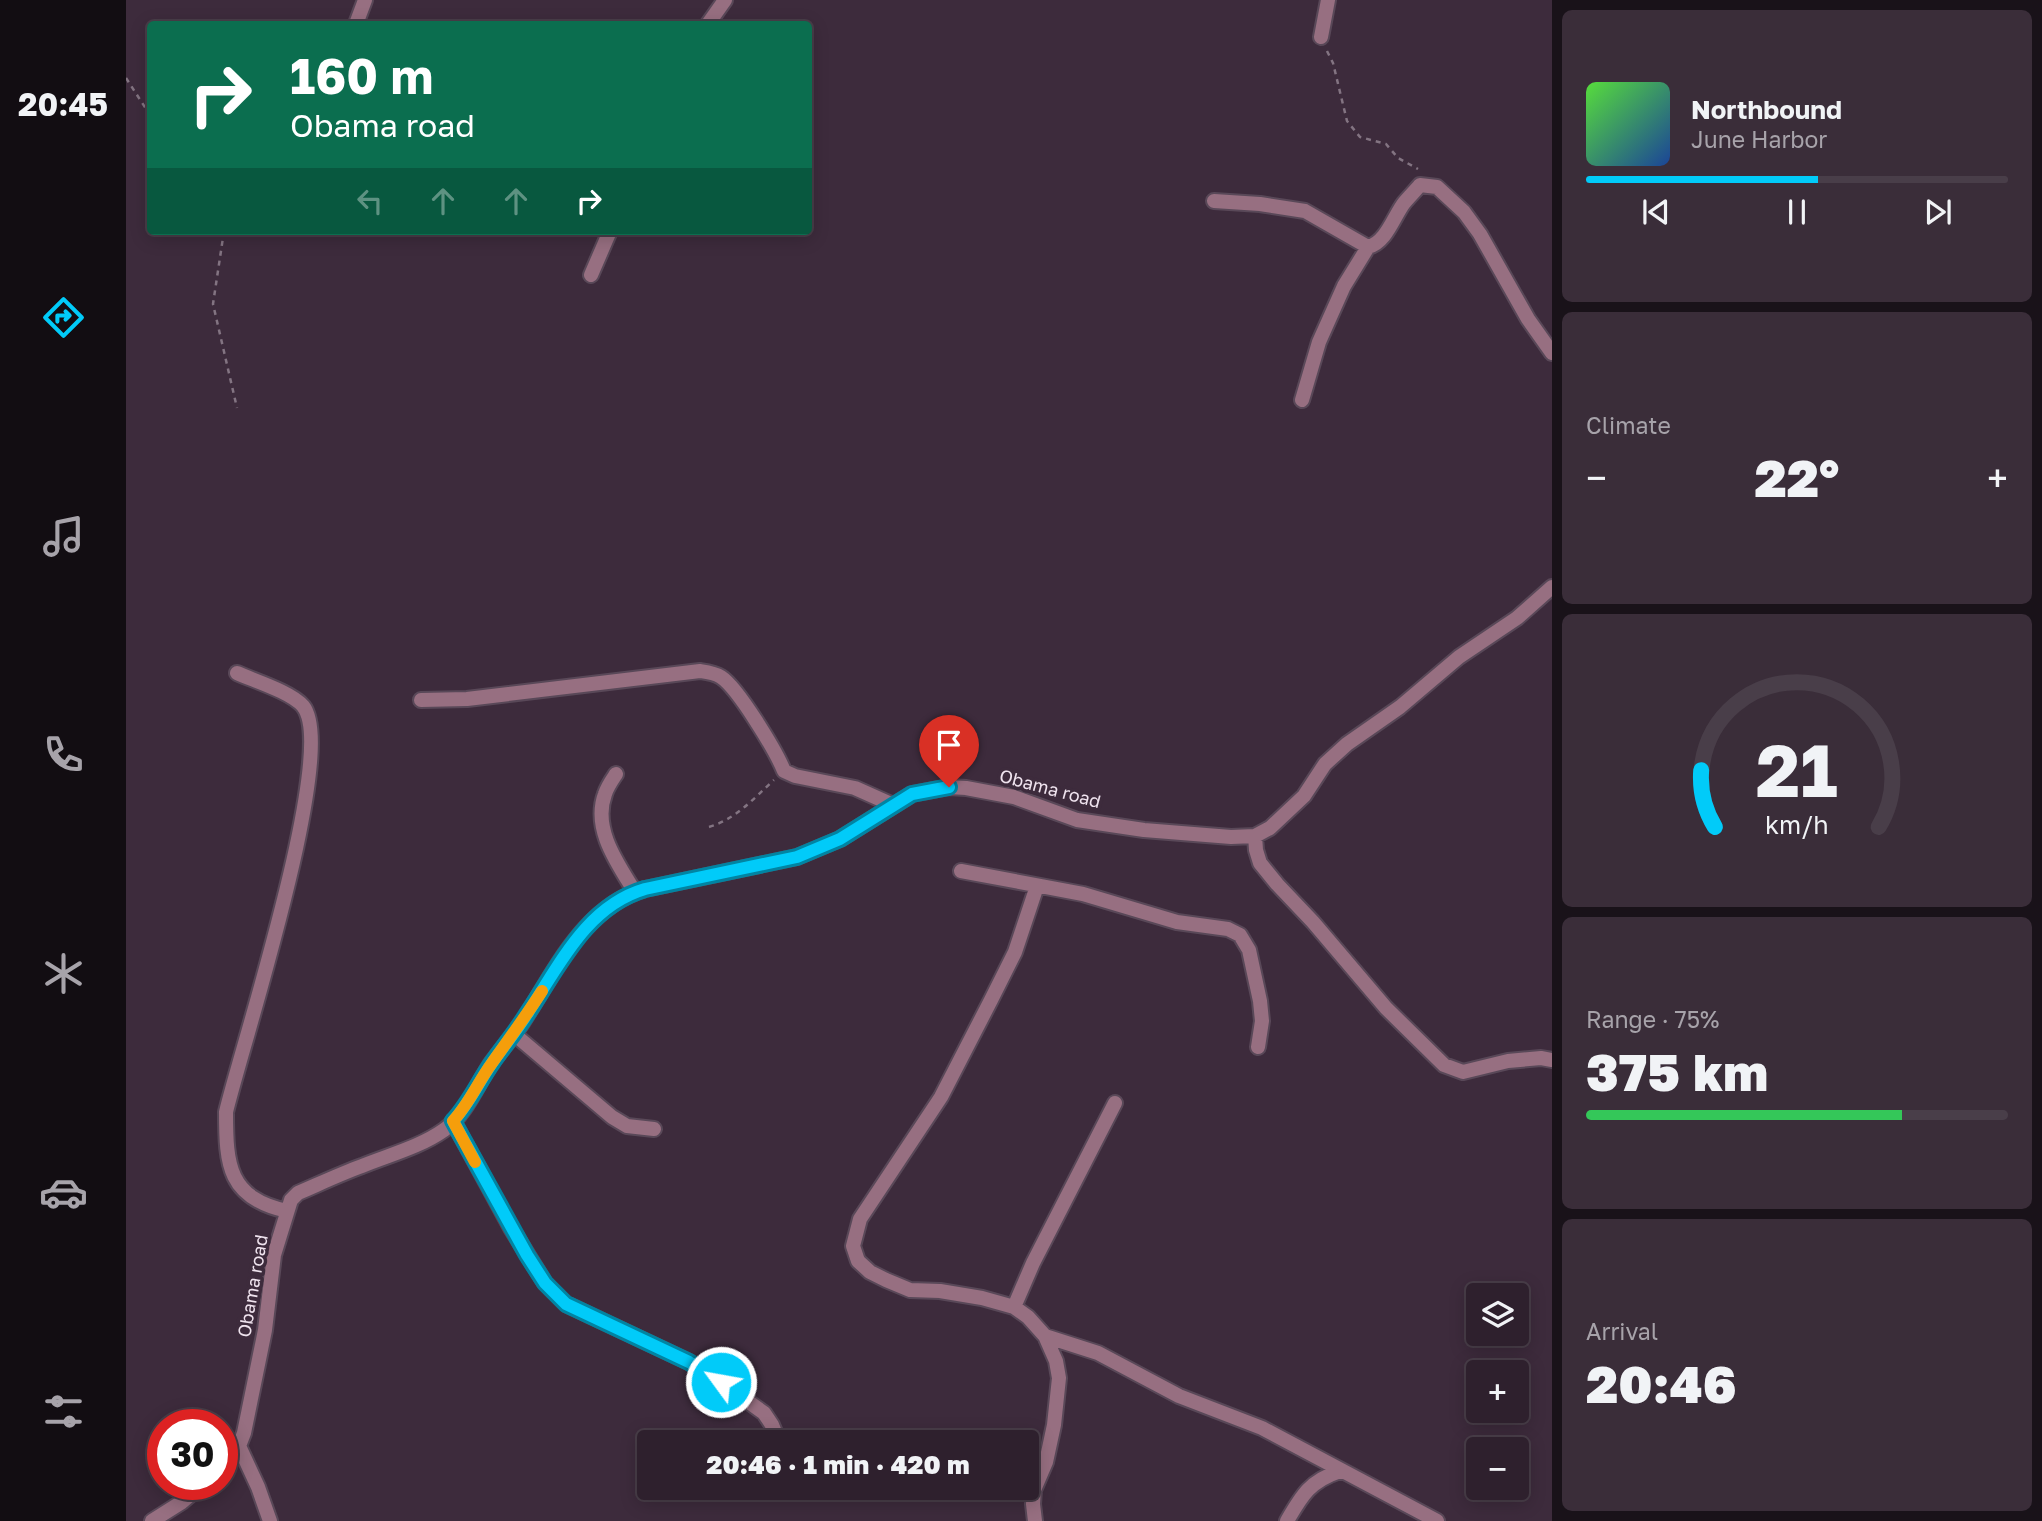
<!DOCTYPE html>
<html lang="en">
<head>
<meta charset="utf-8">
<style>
	:root { --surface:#2e202d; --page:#3a2d39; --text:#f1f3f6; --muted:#a7a3aa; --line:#493e49; --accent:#01cbf9 }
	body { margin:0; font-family:"Golos Text",sans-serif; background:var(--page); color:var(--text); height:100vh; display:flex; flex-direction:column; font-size:26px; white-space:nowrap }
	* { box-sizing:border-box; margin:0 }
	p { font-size:23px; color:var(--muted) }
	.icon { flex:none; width:38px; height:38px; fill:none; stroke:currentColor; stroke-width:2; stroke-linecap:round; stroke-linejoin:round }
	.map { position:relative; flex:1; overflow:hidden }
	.drawer { display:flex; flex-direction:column; gap:10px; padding:10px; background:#191219; width:490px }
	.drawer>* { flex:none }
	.banner { position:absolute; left:21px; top:21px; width:665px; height:214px; border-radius:7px; box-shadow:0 4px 18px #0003,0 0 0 2px var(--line); background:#0b6e4f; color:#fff; overflow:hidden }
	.buttons { position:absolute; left:1340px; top:1283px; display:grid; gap:14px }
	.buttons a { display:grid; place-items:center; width:63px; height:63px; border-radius:7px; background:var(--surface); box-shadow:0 4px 18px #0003,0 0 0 2px var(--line); font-size:35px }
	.speed { position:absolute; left:21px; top:1409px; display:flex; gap:14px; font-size:35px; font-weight:700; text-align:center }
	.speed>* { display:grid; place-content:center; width:91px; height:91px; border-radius:50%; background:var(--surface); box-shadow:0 4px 18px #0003,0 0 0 2px var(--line); line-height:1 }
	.speed .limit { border:10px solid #d22; background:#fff; color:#111 }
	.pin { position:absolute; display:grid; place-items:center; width:60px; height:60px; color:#fff; margin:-72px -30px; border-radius:50% 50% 50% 0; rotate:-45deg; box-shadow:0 0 7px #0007 }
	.pin .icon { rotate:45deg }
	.me { position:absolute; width:77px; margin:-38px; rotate:302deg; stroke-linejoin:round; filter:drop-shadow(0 0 5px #0008) }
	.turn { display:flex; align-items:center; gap:24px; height:147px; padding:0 28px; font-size:32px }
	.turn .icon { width:91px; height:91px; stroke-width:2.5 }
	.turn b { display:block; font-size:49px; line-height:60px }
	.lanes { display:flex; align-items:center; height:66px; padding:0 28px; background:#0003; justify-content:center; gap:35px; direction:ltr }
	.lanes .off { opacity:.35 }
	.big { font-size:52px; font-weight:800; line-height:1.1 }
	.drawer .tile { flex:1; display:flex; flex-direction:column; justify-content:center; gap:10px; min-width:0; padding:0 24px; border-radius:10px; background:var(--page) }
	.drawer .dial { align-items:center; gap:0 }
	.dial svg { height:182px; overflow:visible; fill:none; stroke:var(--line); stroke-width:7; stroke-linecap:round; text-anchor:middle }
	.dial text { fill:var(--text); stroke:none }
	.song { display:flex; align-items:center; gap:21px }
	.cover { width:84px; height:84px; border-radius:10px; background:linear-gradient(135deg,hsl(110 70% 55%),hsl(220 70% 35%)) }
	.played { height:7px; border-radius:4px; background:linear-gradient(90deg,var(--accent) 55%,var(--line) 55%) }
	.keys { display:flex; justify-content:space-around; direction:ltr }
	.heat { display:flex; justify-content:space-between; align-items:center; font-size:38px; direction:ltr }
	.charge { height:10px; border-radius:5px; background:linear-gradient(90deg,#34c759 75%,var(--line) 0) }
	.trip { position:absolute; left:511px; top:1430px; width:402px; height:70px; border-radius:7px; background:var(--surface); box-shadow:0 4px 18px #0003,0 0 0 2px var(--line); font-weight:800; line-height:70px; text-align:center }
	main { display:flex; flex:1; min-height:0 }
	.menu { display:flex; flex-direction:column; width:126px; justify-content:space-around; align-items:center; background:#120d12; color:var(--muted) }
	.menu .icon { width:49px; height:49px }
	.menu .selected { color:var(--accent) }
	.menu b { font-size:32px; color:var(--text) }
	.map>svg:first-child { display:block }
</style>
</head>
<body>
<main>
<nav class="menu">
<b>20:45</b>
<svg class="icon selected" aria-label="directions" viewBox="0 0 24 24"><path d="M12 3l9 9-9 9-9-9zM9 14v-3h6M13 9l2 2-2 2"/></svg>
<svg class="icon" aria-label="music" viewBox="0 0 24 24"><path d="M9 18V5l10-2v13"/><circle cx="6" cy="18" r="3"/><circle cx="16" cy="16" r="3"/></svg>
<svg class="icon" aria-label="phone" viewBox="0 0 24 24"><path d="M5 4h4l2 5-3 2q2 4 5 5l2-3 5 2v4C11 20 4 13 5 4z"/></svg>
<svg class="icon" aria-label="climate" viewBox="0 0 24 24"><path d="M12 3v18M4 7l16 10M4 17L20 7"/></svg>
<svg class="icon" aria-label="car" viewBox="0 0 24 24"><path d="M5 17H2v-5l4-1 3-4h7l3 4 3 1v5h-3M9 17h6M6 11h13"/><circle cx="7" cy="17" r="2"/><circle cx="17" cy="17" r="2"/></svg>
<svg class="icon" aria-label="filters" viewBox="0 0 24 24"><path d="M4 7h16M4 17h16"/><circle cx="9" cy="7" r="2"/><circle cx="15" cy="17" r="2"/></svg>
</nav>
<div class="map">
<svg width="1426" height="1521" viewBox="0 0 1426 1521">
	<rect width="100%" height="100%" fill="#3d2b3c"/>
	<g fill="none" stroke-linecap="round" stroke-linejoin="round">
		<defs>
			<path id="minor" d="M230,24L239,0
				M582,24L599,0
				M1195,37L1202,0
				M1088,201L1134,204L1179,211L1242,247C1260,243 1268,216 1278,203C1283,197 1289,191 1294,185L1311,187L1338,212L1354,234L1402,319L1426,353
				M465,275L484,231
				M1176,400L1193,342L1218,286L1242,247
				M111,673C129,681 165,692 177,706C213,750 115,1048 100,1112C100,1165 102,1198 161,1211
				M295,700L341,699L574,671C581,672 589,673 595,677C612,688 650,751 658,771L669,776L729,788L767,805
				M490,774C486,780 481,787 479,794C466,829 492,864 509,892
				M1129,836L1130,850L1134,863L1151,884L1187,922L1260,1008L1318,1065L1337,1072L1382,1061L1415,1058L1426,1060
				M835,871L957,894L1051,922L1102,929L1114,935L1123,950L1134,1001L1136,1021L1132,1047
				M388,1034L486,1117L501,1126L528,1129
				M327,1121L385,1228L419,1283L440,1304L563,1362L595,1382L638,1413L646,1425L653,1442
				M888,1307L907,1263L989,1103
				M919,1336L972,1353L1053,1396L1136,1428L1311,1521
				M113,1446L132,1487L144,1521
				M96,1468L113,1446L118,1433L139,1330L148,1255L165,1200L172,1193C193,1184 214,1174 236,1166C263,1155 294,1147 318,1130C340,1114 350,1087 364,1065C374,1051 386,1038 396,1023C428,973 457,907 519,889L671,857L714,839L786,794L823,787L840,788L888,797L951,820L1018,830L1105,837L1129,836L1144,828L1178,796L1199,764L1221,744L1274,707L1333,657L1391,618L1426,587
				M671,1488L673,1491L695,1488
				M26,1521L56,1502L77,1484
				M909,1521L907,1504L908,1490L920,1462L928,1425L933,1378L930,1361L919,1336L902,1317L888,1307L856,1298L814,1291L784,1290L760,1280L744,1272L732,1261L727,1246L734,1219L815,1097L865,1000L889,952L911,886
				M1161,1521C1176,1495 1184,1481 1214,1471"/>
		</defs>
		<!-- minor casing -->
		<use href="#minor" stroke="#594858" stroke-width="18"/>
		<!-- path -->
		<path stroke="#837482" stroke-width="2.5" stroke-dasharray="5 5" stroke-linecap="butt" d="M1201,51L1207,63L1221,121L1234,137L1260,144L1272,158L1292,169
			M0,78L24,115
			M98,231L87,304L111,408
			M583,827C610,819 627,799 648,780"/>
		<!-- minor -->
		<use href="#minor" stroke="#976f81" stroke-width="14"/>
	</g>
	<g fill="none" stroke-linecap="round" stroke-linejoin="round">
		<defs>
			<path id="route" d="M595,1382L563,1362L440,1304L419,1283L401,1255L327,1121C343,1104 352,1083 366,1063C378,1046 392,1029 403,1011C434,964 461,906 519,889L671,857L714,839L786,794L823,787"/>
		</defs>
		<!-- route casing -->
		<use href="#route" stroke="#0184a2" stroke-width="18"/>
		<!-- route -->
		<use href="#route" stroke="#01cbf9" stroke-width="12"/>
		<!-- slow -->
		<path stroke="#f59e0b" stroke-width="12" d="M349,1162L327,1121C343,1104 352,1082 366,1063C383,1039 400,1016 416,991"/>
	</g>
	<g text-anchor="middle" stroke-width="7" stroke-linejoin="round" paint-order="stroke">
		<!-- street labels -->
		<g font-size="18" fill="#efe3ee" stroke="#3d2b3c">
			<text transform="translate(924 789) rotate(15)" y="6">Obama road</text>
			<text transform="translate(127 1286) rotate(-80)" y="6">Obama road</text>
		</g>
	</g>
</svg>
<div class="buttons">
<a><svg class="icon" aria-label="layers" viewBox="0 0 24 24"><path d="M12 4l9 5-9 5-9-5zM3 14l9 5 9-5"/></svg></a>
<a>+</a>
<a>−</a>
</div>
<div class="speed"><div class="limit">30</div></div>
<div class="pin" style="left:823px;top:787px;background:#d93025"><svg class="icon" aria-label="arrive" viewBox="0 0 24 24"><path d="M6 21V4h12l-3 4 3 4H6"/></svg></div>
<svg class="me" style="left:595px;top:1382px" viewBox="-20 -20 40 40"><circle r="17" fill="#01cbf9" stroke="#fff" stroke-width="3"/><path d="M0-11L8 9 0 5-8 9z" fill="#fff"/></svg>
<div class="trip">20:46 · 1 min · 420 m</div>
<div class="banner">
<div class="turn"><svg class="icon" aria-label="right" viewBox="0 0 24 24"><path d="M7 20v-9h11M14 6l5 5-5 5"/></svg><div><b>160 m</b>Obama road</div></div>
<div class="lanes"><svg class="icon off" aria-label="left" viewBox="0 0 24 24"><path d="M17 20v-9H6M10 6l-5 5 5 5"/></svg><svg class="icon off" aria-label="ahead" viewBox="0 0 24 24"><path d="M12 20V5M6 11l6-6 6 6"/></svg><svg class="icon off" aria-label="ahead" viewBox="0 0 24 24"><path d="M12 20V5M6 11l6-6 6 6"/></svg><svg class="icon" aria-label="right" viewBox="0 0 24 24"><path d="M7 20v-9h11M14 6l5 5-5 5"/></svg></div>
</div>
</div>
<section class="drawer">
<div class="tile">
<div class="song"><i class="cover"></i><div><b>Northbound</b><p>June Harbor</p></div></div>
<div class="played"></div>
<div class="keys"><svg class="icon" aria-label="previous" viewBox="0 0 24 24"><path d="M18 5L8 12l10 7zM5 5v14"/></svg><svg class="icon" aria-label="pause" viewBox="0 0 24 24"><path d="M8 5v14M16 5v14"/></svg><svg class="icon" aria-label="next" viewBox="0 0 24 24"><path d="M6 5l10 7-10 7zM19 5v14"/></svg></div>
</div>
<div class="tile"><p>Climate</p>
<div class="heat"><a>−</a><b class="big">22°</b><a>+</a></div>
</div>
<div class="tile dial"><svg viewBox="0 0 100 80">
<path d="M14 69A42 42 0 1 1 86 69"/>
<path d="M14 69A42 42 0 0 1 8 44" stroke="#01cbf9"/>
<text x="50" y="56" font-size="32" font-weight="700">21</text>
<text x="50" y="72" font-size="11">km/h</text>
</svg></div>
<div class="tile"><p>Range · 75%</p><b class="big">375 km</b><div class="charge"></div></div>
<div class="tile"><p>Arrival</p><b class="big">20:46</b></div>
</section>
</main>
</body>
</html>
